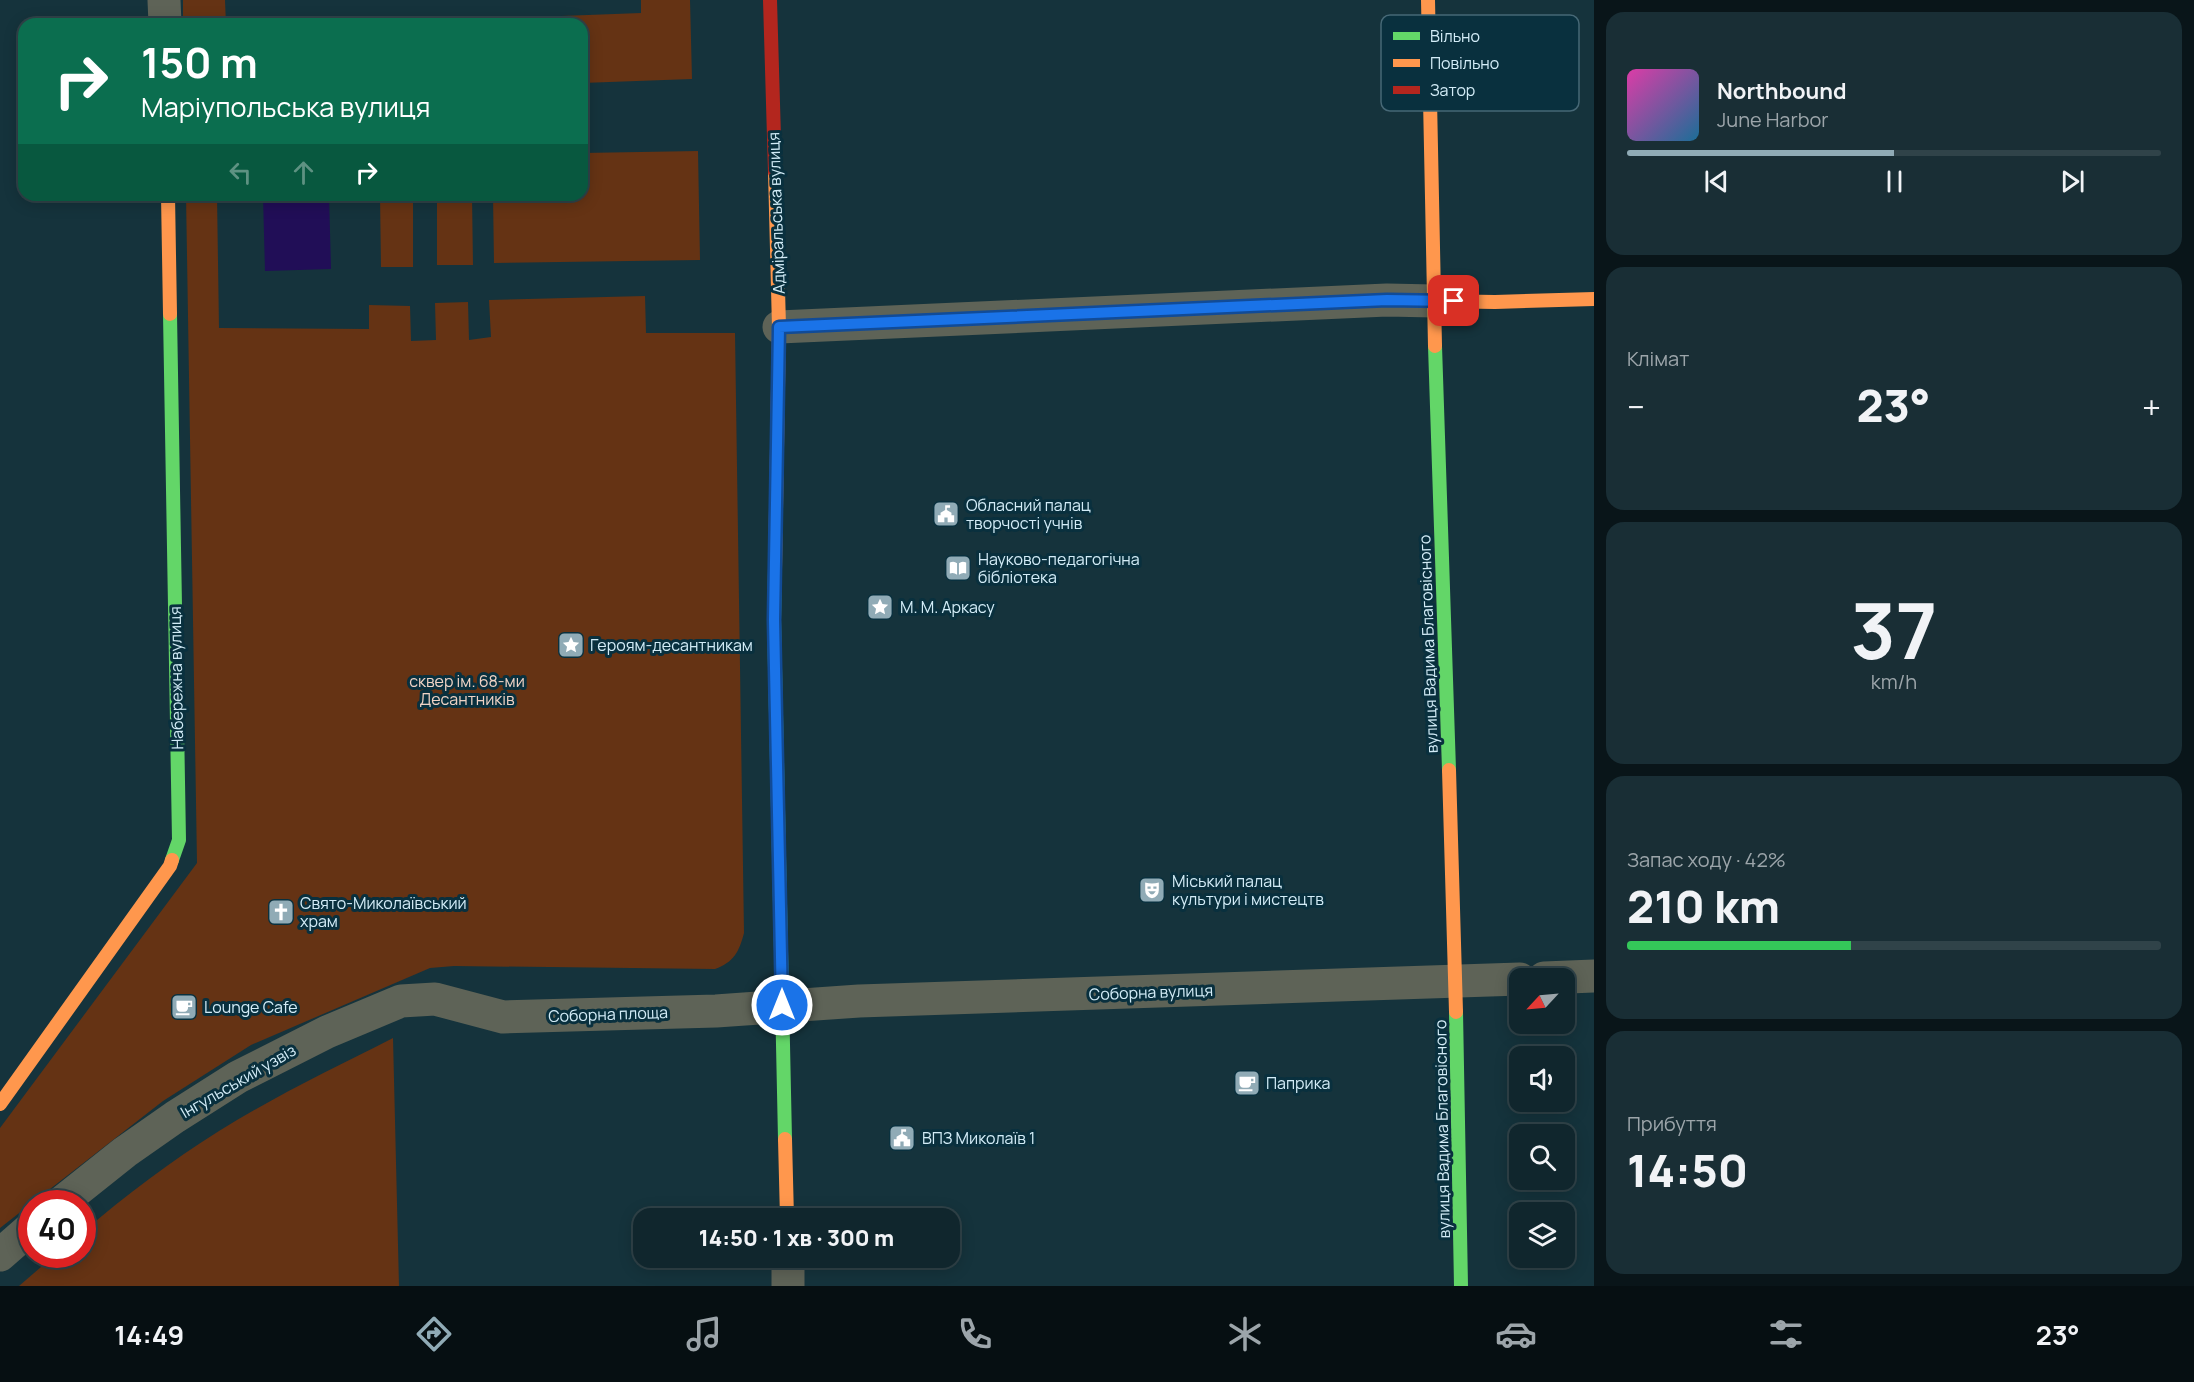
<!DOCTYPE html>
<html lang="uk">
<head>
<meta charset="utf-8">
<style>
	:root { --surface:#10262d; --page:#192e35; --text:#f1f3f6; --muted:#9ca5aa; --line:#304349; --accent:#90abb6 }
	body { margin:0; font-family:Manrope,sans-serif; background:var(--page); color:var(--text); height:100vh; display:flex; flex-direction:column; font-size:22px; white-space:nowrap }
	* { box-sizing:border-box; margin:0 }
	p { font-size:20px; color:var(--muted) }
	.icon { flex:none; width:33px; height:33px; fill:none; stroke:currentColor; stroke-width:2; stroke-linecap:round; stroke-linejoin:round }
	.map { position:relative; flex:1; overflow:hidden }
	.panel { display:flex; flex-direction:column; gap:12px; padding:12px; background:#091519; width:600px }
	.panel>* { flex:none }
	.top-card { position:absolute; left:18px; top:18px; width:570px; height:183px; border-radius:18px; box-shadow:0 3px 15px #0003,0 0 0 2px var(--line); background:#0b6e4f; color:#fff; overflow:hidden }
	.needle { width:39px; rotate:244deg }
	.buttons { position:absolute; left:1509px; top:968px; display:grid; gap:12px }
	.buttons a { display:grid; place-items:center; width:66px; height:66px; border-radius:12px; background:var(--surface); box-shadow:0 3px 15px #0003,0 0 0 2px var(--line); font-size:30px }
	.speed { position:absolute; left:18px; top:1190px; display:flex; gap:12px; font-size:30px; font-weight:700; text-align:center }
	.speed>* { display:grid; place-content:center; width:78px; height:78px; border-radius:50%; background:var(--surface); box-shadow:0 3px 15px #0003,0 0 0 2px var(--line); line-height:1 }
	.speed .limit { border:9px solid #d22; background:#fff; color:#111 }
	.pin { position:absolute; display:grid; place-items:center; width:51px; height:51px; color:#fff; margin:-26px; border-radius:12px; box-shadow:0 3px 9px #0006 }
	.me { position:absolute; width:66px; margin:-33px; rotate:0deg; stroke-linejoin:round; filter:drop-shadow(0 0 4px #0008) }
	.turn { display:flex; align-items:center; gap:21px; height:126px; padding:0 24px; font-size:27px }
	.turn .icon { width:78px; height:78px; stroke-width:2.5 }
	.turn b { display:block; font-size:42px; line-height:51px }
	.lanes { display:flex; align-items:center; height:57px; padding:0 24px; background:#0003; justify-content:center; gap:30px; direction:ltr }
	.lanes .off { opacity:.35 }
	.big { font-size:45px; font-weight:800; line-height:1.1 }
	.panel .tile { flex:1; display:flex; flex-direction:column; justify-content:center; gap:9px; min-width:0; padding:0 21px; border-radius:18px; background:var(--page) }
	.panel .dial { align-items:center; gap:0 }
	.dial b { font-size:78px; line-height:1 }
	.song { display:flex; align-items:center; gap:18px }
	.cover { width:72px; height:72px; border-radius:9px; background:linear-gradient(135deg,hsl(320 70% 55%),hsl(200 70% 35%)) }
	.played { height:6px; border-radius:3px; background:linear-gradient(90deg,var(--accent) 50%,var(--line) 50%) }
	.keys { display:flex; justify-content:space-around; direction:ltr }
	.heat { display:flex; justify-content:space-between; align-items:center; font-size:33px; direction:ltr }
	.charge { height:9px; border-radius:4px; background:linear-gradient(90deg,#34c759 42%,var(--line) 0) }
	.trip { position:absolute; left:633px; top:1208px; width:327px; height:60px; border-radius:18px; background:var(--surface); box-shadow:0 3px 15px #0003,0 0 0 2px var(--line); font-weight:800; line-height:60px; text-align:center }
	.tab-bar { display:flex; height:96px; justify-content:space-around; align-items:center; background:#060f12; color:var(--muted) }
	.tab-bar .icon { width:42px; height:42px }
	.tab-bar .active { color:var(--accent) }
	.tab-bar b { font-size:27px; color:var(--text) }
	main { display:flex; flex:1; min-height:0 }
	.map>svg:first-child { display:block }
</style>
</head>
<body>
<main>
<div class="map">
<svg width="1594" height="1286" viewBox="0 0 1594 1286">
	<rect width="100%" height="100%" fill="#15333c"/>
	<!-- green -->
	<path fill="#653314" d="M183,0H225L226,24H183Z
		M641,0H690L692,79L582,83V24H459V20L641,13Z
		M698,151L700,260L494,263L493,195H582V153Z
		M186,195H217L219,328L369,329V305L410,306L411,341L436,340L435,303L468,302L469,340L491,337L489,300L645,296L646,333H735L744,933C739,952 734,962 715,969L454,966L430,968L251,1045L163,1101L0,1228V1128L197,863Z
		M380,195H413V267H381Z
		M437,195H472L473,265H437Z
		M393,1038L399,1286H19L56,1254H82L83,1232C126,1195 171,1161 219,1131C275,1096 334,1068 393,1038Z"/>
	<!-- water -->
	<path fill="#210e57" d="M263,195H329L331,269L265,271Z"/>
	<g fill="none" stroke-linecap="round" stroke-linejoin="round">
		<!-- street -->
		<path stroke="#5e6357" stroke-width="33" d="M164,0L165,24
			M779,327L1387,300L1434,301
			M1544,978L1594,976
			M61,1203L125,1152L175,1117L238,1077L327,1032L401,1001L435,999L503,1017L716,1011L859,1001L1520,979
			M0,1255L32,1227
			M788,1257V1286"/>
		<!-- fast -->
		<path stroke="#63d668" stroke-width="14" d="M170,314L179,840L172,860
			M1435,346L1449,770
			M775,570L774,620L785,1139
			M1456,1012L1461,1286"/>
		<!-- slow -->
		<path stroke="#ff974d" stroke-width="14" d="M1428,0L1435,346
			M775,172L779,327L775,570
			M168,195L170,314
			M1434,301L1495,302L1594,299
			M1449,770L1456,1012
			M0,1104L170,866L172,860
			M785,1139L787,1218"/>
		<!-- jam -->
		<path stroke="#b3261e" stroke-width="14" d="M770,0L775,172"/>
	</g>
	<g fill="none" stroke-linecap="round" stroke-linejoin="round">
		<defs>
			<path id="route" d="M782,1005L774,620L779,327L1387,300L1454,301"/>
		</defs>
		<!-- route casing -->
		<use href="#route" stroke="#114b97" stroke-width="15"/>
		<!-- route -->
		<use href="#route" stroke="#1a73e8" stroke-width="10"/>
	</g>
	<!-- icons -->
	<defs>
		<symbol id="civic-square" viewBox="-11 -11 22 22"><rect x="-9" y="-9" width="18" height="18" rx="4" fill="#90abb6" stroke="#09303e"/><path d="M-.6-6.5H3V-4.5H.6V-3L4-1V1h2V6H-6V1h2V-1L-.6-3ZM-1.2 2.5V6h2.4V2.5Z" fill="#fff"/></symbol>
		<symbol id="library-square" viewBox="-11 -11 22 22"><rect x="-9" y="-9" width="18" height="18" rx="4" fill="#90abb6" stroke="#09303e"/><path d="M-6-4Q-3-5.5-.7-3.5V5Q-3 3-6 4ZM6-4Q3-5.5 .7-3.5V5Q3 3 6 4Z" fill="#fff"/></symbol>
		<symbol id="sight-square" viewBox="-11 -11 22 22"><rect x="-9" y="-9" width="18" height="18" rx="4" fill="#90abb6" stroke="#09303e"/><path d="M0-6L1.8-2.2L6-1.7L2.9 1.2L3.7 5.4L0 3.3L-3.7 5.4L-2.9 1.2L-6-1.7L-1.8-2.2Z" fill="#fff"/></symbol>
		<symbol id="theatre-square" viewBox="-11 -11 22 22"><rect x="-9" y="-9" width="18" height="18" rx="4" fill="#90abb6" stroke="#09303e"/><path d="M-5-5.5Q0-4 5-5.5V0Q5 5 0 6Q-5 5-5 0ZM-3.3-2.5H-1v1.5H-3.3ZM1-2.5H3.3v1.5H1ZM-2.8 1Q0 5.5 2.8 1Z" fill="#fff"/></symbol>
		<symbol id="church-square" viewBox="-11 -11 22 22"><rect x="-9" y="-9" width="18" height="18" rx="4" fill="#90abb6" stroke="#09303e"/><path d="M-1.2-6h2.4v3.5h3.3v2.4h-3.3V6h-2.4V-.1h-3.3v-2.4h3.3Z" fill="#fff"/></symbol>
		<symbol id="cafe-square" viewBox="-11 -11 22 22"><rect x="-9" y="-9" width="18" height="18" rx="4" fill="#90abb6" stroke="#09303e"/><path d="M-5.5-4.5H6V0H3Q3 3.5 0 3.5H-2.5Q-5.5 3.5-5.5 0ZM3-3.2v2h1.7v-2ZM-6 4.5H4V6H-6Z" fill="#fff"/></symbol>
	</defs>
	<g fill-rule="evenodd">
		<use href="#civic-square" x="931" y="499" width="30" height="30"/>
		<use href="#library-square" x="943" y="553" width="30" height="30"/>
		<use href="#sight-square" x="865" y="592" width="30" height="30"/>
		<use href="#sight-square" x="556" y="630" width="30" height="30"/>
		<use href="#theatre-square" x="1137" y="875" width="30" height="30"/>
		<use href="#church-square" x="266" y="897" width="30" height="30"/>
		<use href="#cafe-square" x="169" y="992" width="30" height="30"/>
		<use href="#cafe-square" x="1232" y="1068" width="30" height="30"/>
		<use href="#civic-square" x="887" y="1123" width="30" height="30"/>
	</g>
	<g text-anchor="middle" stroke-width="6" stroke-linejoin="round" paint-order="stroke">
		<!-- street labels -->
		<g font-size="16" fill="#d3ecf7" stroke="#09303e">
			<text transform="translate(776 213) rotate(-92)" y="6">Адміральська вулиця</text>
			<text transform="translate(1428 644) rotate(-92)" y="6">вулиця Вадима Благовісного</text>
			<text transform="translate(176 678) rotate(-91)" y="6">Набережна вулиця</text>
			<text transform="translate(1151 992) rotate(-2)" y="6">Соборна вулиця</text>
			<text transform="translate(608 1014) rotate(-2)" y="6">Соборна площа</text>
			<text transform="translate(238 1081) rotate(-30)" y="6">Інгульський узвіз</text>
			<text transform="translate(1442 1129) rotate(-91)" y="6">вулиця Вадима Благовісного</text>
		</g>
		<!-- poi labels -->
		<g font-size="16" fill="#d3ecf7" stroke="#09303e" text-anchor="start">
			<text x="966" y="511">Обласний палац<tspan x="966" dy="18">творчості учнів</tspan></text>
			<text x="978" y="565">Науково-педагогічна<tspan x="978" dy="18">бібліотека</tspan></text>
			<text x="900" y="613">М. М. Аркасу</text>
			<text x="590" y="651">Героям-десантникам</text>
			<text x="1172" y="887">Міський палац<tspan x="1172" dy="18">культури і мистецтв</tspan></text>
			<text x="300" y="909">Свято-Миколаївський<tspan x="300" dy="18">храм</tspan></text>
			<text x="204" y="1013">Lounge Cafe</text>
			<text x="1266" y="1089">Паприка</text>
			<text x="922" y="1144">ВПЗ Миколаїв 1</text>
		</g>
		<!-- park labels -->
		<g font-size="16" fill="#f0d3c5" stroke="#09303e">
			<text x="467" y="687">сквер ім. 68-ми<tspan x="467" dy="18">Десантників</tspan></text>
		</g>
	</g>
	<!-- legend -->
	<rect x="1381" y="15" width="198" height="96" rx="9" fill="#09303e" stroke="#466876" stroke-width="1.5"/>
	<rect x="1393" y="32" width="27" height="8" fill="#63d668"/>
	<rect x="1393" y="59" width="27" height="8" fill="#ff974d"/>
	<rect x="1393" y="86" width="27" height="8" fill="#b3261e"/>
	<g font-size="16" fill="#d3ecf7">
		<text x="1430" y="42">Вільно</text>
		<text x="1430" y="69">Повільно</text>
		<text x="1430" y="96">Затор</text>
	</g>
</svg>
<div class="buttons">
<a><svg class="needle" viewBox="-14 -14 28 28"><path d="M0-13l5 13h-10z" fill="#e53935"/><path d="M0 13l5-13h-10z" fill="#9ca5aa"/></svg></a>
<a><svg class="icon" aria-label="sound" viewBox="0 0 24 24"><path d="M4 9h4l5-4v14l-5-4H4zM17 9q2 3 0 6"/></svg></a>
<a><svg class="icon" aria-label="search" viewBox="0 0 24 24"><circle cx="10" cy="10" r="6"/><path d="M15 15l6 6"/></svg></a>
<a><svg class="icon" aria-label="layers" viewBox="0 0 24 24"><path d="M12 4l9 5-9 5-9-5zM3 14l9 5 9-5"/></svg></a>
</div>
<div class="speed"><div class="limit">40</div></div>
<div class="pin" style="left:1454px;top:301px;background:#d93025"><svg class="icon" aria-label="arrive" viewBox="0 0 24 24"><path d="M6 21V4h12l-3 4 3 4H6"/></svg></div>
<svg class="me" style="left:782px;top:1005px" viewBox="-20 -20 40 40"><circle r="17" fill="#1a73e8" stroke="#fff" stroke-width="3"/><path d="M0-11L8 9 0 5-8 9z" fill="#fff"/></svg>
<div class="trip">14:50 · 1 хв · 300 m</div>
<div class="top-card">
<div class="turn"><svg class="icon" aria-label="right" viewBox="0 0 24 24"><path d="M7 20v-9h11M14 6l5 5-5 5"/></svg><div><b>150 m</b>Маріупольська вулиця</div></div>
<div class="lanes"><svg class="icon off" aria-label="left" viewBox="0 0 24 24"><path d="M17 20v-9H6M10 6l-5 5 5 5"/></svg><svg class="icon off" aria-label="ahead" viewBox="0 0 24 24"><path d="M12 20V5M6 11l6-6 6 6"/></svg><svg class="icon" aria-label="right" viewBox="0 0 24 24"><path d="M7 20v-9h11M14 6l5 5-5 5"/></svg></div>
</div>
</div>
<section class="panel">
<div class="tile">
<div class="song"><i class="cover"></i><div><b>Northbound</b><p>June Harbor</p></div></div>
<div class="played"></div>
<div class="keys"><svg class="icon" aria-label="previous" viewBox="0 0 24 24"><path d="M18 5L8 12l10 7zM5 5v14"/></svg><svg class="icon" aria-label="pause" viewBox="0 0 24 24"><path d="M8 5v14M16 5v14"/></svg><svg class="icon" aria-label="next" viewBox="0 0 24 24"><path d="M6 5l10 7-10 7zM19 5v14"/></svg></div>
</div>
<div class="tile"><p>Клімат</p>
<div class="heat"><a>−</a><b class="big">23°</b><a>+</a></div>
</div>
<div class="tile dial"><b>37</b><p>km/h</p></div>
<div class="tile"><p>Запас ходу · 42%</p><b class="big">210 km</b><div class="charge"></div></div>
<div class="tile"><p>Прибуття</p><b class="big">14:50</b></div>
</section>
</main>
<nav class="tab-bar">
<b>14:49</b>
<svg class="icon active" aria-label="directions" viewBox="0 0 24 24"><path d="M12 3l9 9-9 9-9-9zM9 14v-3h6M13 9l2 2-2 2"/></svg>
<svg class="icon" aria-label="music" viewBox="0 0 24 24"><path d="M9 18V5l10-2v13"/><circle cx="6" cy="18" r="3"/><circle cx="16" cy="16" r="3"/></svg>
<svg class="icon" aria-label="phone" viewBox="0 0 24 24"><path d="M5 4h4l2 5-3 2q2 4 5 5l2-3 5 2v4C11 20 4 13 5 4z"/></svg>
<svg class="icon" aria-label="climate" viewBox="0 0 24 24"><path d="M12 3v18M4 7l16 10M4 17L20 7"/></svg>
<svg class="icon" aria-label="car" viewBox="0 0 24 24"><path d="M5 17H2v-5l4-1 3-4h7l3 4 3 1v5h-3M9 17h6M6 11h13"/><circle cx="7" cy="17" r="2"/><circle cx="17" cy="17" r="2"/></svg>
<svg class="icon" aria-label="filters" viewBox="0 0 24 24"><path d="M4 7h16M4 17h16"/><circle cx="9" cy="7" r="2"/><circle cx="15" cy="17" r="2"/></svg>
<b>23°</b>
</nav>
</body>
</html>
